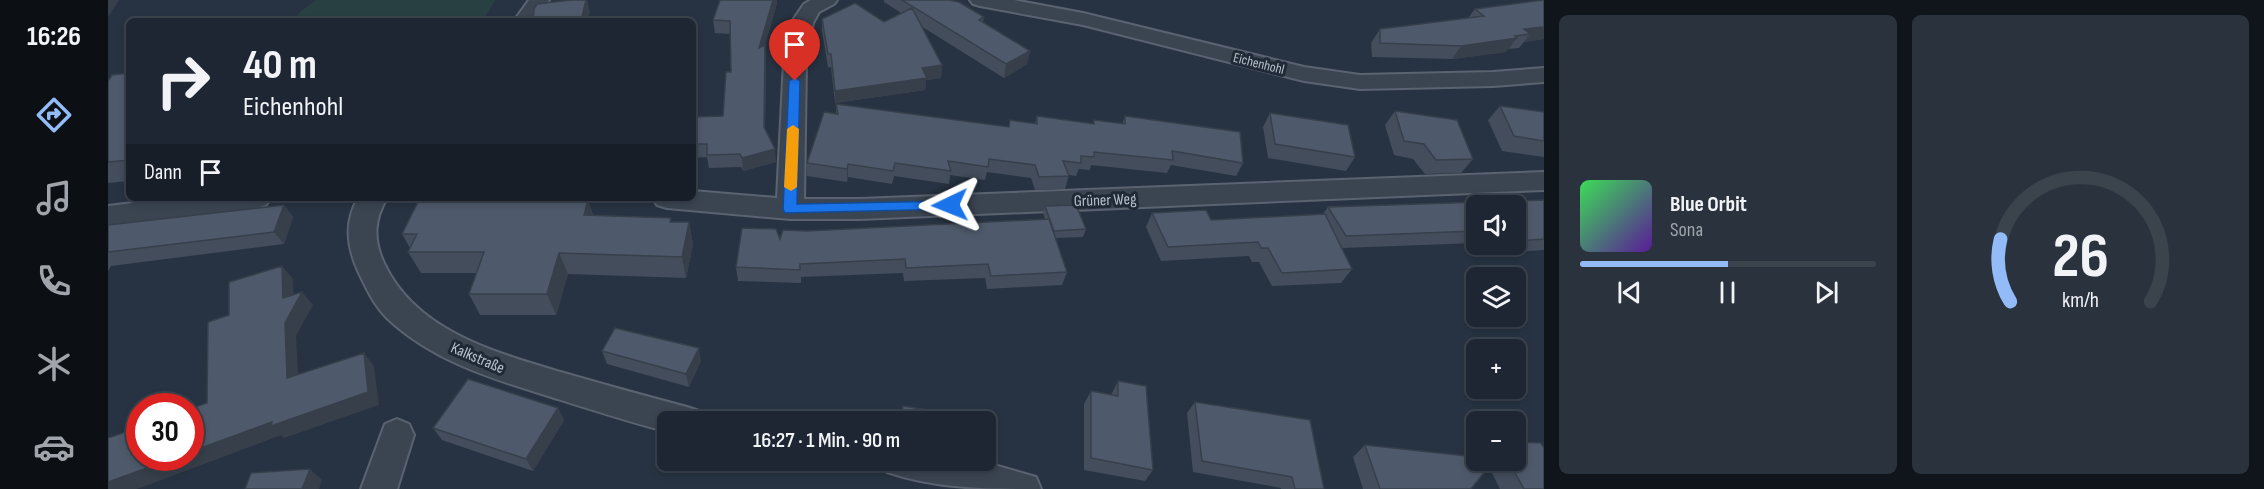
<!DOCTYPE html>
<html lang="de">
<head>
<meta charset="utf-8">
<style>
	:root { --surface:#1d2632; --page:#2a323e; --text:#f1f3f6; --muted:#a0a5ac; --line:#3b434d; --accent:#93bbf7 }
	body { margin:0; font-family:"Sofia Sans Condensed",sans-serif; background:var(--page); color:var(--text); height:100vh; display:flex; flex-direction:column; font-size:22px; white-space:nowrap }
	* { box-sizing:border-box; margin:0 }
	p { font-size:20px; color:var(--muted) }
	.icon { flex:none; width:33px; height:33px; fill:none; stroke:currentColor; stroke-width:2; stroke-linecap:round; stroke-linejoin:round }
	.map { position:relative; flex:1; overflow:hidden }
	.drawer { display:flex; flex-direction:column; gap:15px; padding:15px; background:#10151c; width:720px }
	.drawer>* { flex:none }
	.guide { position:absolute; left:18px; top:18px; width:570px; height:183px; border-radius:9px; box-shadow:0 3px 9px #0003,0 0 0 2px var(--line); background:#1d2632; color:var(--text); overflow:hidden }
	.tools { position:absolute; left:1358px; top:195px; display:grid; gap:12px }
	.tools a { display:grid; place-items:center; width:60px; height:60px; border-radius:9px; background:var(--surface); box-shadow:0 3px 9px #0003,0 0 0 2px var(--line); font-size:30px }
	.speed { position:absolute; left:18px; top:393px; display:flex; gap:12px; font-size:30px; font-weight:700; text-align:center }
	.speed>* { display:grid; place-content:center; width:78px; height:78px; border-radius:50%; background:var(--surface); box-shadow:0 3px 9px #0003,0 0 0 2px var(--line); line-height:1 }
	.speed .limit { border:9px solid #d22; background:#fff; color:#111 }
	.pin { position:absolute; display:grid; place-items:center; width:51px; height:51px; color:#fff; margin:-62px -26px; border-radius:50% 50% 50% 0; rotate:-45deg; box-shadow:0 0 6px #0007 }
	.pin .icon { rotate:45deg }
	.me { position:absolute; width:66px; margin:-33px; rotate:268deg; stroke-linejoin:round; filter:drop-shadow(0 0 4px #0008) }
	.turn { display:flex; align-items:center; gap:21px; height:126px; padding:0 18px; font-size:27px }
	.turn .icon { width:78px; height:78px; stroke-width:2.5 }
	.turn b { display:block; font-size:42px; line-height:51px }
	.then { display:flex; align-items:center; height:57px; padding:0 18px; background:#0003; gap:12px; font-size:22px }
	.drawer .widget { flex:1; display:flex; flex-direction:column; justify-content:center; gap:9px; min-width:0; padding:0 21px; border-radius:9px; background:var(--page) }
	.drawer .dial { align-items:center; gap:0 }
	.dial svg { height:156px; overflow:visible; fill:none; stroke:var(--line); stroke-width:7; stroke-linecap:round; text-anchor:middle }
	.dial text { fill:var(--text); stroke:none }
	.song { display:flex; align-items:center; gap:18px }
	.cover { width:72px; height:72px; border-radius:9px; background:linear-gradient(135deg,hsl(130 70% 55%),hsl(270 70% 35%)) }
	.played { height:6px; border-radius:3px; background:linear-gradient(90deg,var(--accent) 50%,var(--line) 50%) }
	.keys { display:flex; justify-content:space-around; direction:ltr }
	.drawer .tiles { flex:1; display:grid; gap:15px; grid-template-columns:repeat(2,1fr) }
	.trip { position:absolute; left:549px; top:411px; width:339px; height:60px; border-radius:9px; background:var(--surface); box-shadow:0 3px 9px #0003,0 0 0 2px var(--line); font-weight:600; line-height:60px; text-align:center }
	main { display:flex; flex:1; min-height:0 }
	.tabs { display:flex; flex-direction:column; width:108px; justify-content:space-around; align-items:center; background:#0c0f14; color:var(--muted) }
	.tabs .icon { width:42px; height:42px }
	.tabs .on { color:var(--accent) }
	.tabs b { font-size:27px; color:var(--text) }
	.map>svg:first-child { display:block }
</style>
</head>
<body>
<main>
<nav class="tabs">
<b>16:26</b>
<svg class="icon on" aria-label="directions" viewBox="0 0 24 24"><path d="M12 3l9 9-9 9-9-9zM9 14v-3h6M13 9l2 2-2 2"/></svg>
<svg class="icon" aria-label="music" viewBox="0 0 24 24"><path d="M9 18V5l10-2v13"/><circle cx="6" cy="18" r="3"/><circle cx="16" cy="16" r="3"/></svg>
<svg class="icon" aria-label="phone" viewBox="0 0 24 24"><path d="M5 4h4l2 5-3 2q2 4 5 5l2-3 5 2v4C11 20 4 13 5 4z"/></svg>
<svg class="icon" aria-label="climate" viewBox="0 0 24 24"><path d="M12 3v18M4 7l16 10M4 17L20 7"/></svg>
<svg class="icon" aria-label="car" viewBox="0 0 24 24"><path d="M5 17H2v-5l4-1 3-4h7l3 4 3 1v5h-3M9 17h6M6 11h13"/><circle cx="7" cy="17" r="2"/><circle cx="17" cy="17" r="2"/></svg>
</nav>
<div class="map">
<svg width="1436" height="489" viewBox="0 0 1436 489">
	<rect width="100%" height="100%" fill="#273342"/>
	<!-- green -->
	<path fill="#294043" d="M208,0H387L375,21H185L192,12Z"/>
	<g fill="none" stroke-linecap="round" stroke-linejoin="round">
		<defs>
			<path id="street" d="M421,0H441L428,21H406Z
				M703,0H729L726,4L711,12L705,23L698,61L696,199H752L1436,172V190L752,219H682L559,208L549,205L545,198H585V191L669,198L676,61L683,23L696,4Z
				M862,0H906L975,13L1196,67L1252,75L1385,72L1436,68V82L1385,86L1252,89L1196,81L975,25L872,6L865,4Z
				M66,198H162L158,205L148,208L0,226V206Z
				M250,198H279C266,220 265,239 276,263C308,332 389,353 456,373C497,385 538,396 579,407L591,411L596,422H560V432C518,421 478,408 437,395C381,378 322,359 279,318C266,305 258,288 250,271C239,246 236,223 250,198Z
				M289,419L301,424L306,435L289,489H253L277,424Z
				M774,460H869L928,477L933,489C881,489 828,489 779,472Z"/>
		</defs>
		<!-- street casing -->
		<use href="#street" stroke="#5a636f" stroke-width="4"/>
		<!-- street -->
		<use href="#street" fill="#3b4552" fill-rule="evenodd"/>
	</g>
	<!-- wall -->
	<path fill="#434d5c" d="M612,0H669V3L657,45L658,58L657,129L668,162L635,171L633,167L601,168L599,157L585,158V117L615,116L623,72L622,34L607,33L605,20Z
		M776,0H841L876,17L875,22L922,51L919,64L896,78L813,26L834,65L833,78L818,80L817,90L727,103L723,67H720L714,31V19L776,22L793,13L776,2Z
		M1367,9L1436,39L1416,42L1411,48L1400,49L1398,52L1344,59L1264,57L1263,43L1272,29L1360,18Z
		M21,73V181L0,183V81Z
		M728,104L901,127L902,120L927,124L929,116L985,124L986,120L1014,124L1017,116L1135,163L1128,176L1063,165L1059,173L983,165L982,170L971,169L968,176L961,175L957,189L927,190L923,178L879,172L877,180L842,175L841,184L786,176L784,184L740,177L739,182L699,176V163L728,114Z
		M1392,106L1436,112V157L1394,151L1380,120Z
		M1287,111L1365,159L1353,173L1317,174L1305,159L1286,155L1277,125Z
		M1162,113L1247,157L1238,171L1160,158L1155,127Z
		M312,198H401V200H480L485,215L564,222H581L585,244L578,278L460,274L448,315H372L361,294L368,273H313L300,252L302,248L294,234Z
		M1436,200V250L1392,253L1385,244H1407V206H1368V243L1234,248L1244,269L1233,283L1164,286L1151,262H1144L1141,256L1053,261L1038,227L1044,213L1103,220L1215,214L1220,207Z
		M176,205L185,217L176,244L3,266L0,271V225Z
		M937,206L978,229L975,237L947,238L959,272L954,285L879,289L877,278L796,281L795,273L693,277V283L630,281L628,267L672,239L699,231L937,219L935,213Z
		M494,351L593,361L581,387L499,364Z
		M1010,381L1045,470L1037,481L976,470V404L983,391L1003,395Z
		M1087,402L1216,489H1173V488L1085,472L1079,413Z
		M450,408L456,420L425,471L334,440L325,428Z
		M1257,445L1368,460H1407L1436,489H1392L1381,467L1363,489H1255L1245,457Z"/>
	<!-- shaded-wall -->
	<path fill="#373f4b" d="M0,0H11L0,17Z
		M478,0H479L482,12L479,21H473Z
		M665,0H669V3L652,61L651,48Z
		M1436,27V39L1416,42L1422,34L1416,29Z
		M1409,38L1398,52L1344,59L1353,46Z
		M657,45L658,58L657,140L656,127Z
		M922,51L919,64L896,78L898,64Z
		M834,65L833,78L818,80L817,90L727,103V91L814,68Z
		M667,149L668,162L635,171L634,158Z
		M740,164V177L739,182V169Z
		M480,200L487,221L476,215Z
		M176,205L185,217L176,244L166,232Z
		M581,222L585,244L578,278L574,257Z
		M451,253L460,274L448,315L439,294Z
		M174,266L185,279L186,306L194,292L205,305L188,336L191,391L179,378Z
		M591,348L593,361L581,387L578,374Z
		M256,353L266,366L271,405L176,438L173,435L29,489H0V482L67,458H82V452L164,422Z
		M450,408L456,420L425,471L418,459Z
		M202,469L214,480L211,489H194Z"/>
	<!-- building -->
	<path fill="#4e5a6b" stroke="#373f4b" stroke-width="1.5" d="M463,0H478L473,21H425L426,9L429,4Z
		M612,0H665L651,48L657,45L656,127L667,149L634,158L632,154L599,155V144H585V117L615,116L618,72H623L622,21L605,20Z
		M794,0H841L851,2L876,17L871,20L922,51L898,64Z
		M1435,0L1436,1V27L1416,29L1422,34L1407,36L1409,38L1353,46L1272,43V29L1376,16L1367,9Z
		M747,3L776,22L804,8L834,65L814,68L819,78L727,91L723,54H720L714,19Z
		M21,73V160L0,162V81L4,75Z
		M728,104L901,127L902,120L929,124V116L986,124V120L1017,124V116L1132,132L1135,163L1064,151L1065,160L986,152V157L973,156V163L955,161L961,176L931,177L927,165L881,159L880,167L840,161L843,171L787,163L785,171L740,164L739,169L699,163L716,112L730,114Z
		M1392,106L1436,112V141L1406,136Z
		M1287,111L1349,120L1365,159L1328,160L1316,144L1296,141Z
		M1162,113L1240,125L1247,157L1167,144Z
		M312,198H397V200H480L476,215L563,218L562,222H581L574,257L451,253L439,294H361L376,252H300L309,234H294Z
		M1436,200V239L1407,241V206H1368V231L1238,236L1220,207Z
		M176,205L166,232L0,252V225Z
		M968,205L978,229L946,231L937,206Z
		M1098,210L1103,220L1217,214L1244,269L1174,273L1160,248H1153L1150,242L1060,247L1044,213Z
		M941,219L959,272L883,276L880,264L798,268L797,259L692,264V270L628,267L634,228L668,229L672,239L675,230L699,231Z
		M174,266L175,298L194,292L177,323L179,378L256,353L260,392L163,426L164,422L82,452V409L99,403L100,322L121,315V282Z
		M507,328L591,348L578,374L494,351Z
		M360,379L450,408L418,459L325,428Z
		M1010,381L1038,386L1045,470L983,458V391L1010,396Z
		M1087,402L1202,420L1216,489H1187L1184,477L1094,461Z
		M795,406L826,411L825,422H793Z
		M32,427V458H67L0,482V438Z
		M1407,442L1433,443L1436,448V489H1416L1400,460H1407Z
		M1257,445L1368,457V460H1386L1363,489H1272Z
		M202,469L194,489H137L143,473Z"/>
	<!-- route -->
	<path fill="#1a73e8" stroke="#114b97" stroke-width="1.5" d="M687,77L692,81L689,204L842,201L849,205L847,209L677,213L675,209L681,81Z"/>
	<!-- slow -->
	<path fill="#f59e0b" d="M685,125L691,129L689,187L683,191L676,187L679,129Z"/>
	<g text-anchor="middle" stroke-width="6" stroke-linejoin="round" paint-order="stroke">
		<!-- far-street labels -->
		<g font-size="14" fill="#b9c0cc" stroke="#202a37">
			<text transform="translate(1151 63) rotate(14)" y="5">Eichenhohl</text>
		</g>
		<!-- street labels -->
		<g font-size="16" fill="#b9c0cc" stroke="#202a37">
			<text transform="translate(997 199) rotate(-2)" y="6">Grüner Weg</text>
			<text transform="translate(370 357) rotate(23)" y="6">Kalkstraße</text>
		</g>
	</g>
</svg>
<div class="tools">
<a><svg class="icon" aria-label="sound" viewBox="0 0 24 24"><path d="M4 9h4l5-4v14l-5-4H4zM17 9q2 3 0 6"/></svg></a>
<a><svg class="icon" aria-label="layers" viewBox="0 0 24 24"><path d="M12 4l9 5-9 5-9-5zM3 14l9 5 9-5"/></svg></a>
<a>+</a>
<a>−</a>
</div>
<div class="speed"><div class="limit">30</div></div>
<div class="pin" style="left:687px;top:81px;background:#d93025"><svg class="icon" aria-label="arrive" viewBox="0 0 24 24"><path d="M6 21V4h12l-3 4 3 4H6"/></svg></div>
<svg class="me" style="left:842px;top:205px" viewBox="-20 -20 40 40"><path d="M0-17L14 15 0 8-14 15z" fill="#1a73e8" stroke="#fff" stroke-width="4"/></svg>
<div class="trip">16:27 · 1 Min. · 90 m</div>
<div class="guide">
<div class="turn"><svg class="icon" aria-label="right" viewBox="0 0 24 24"><path d="M7 20v-9h11M14 6l5 5-5 5"/></svg><div><b>40 m</b>Eichenhohl</div></div>
<div class="then">Dann<svg class="icon" aria-label="arrive" viewBox="0 0 24 24"><path d="M6 21V4h12l-3 4 3 4H6"/></svg></div>
</div>
</div>
<section class="drawer">
<div class="tiles">
<div class="widget">
<div class="song"><i class="cover"></i><div><b>Blue Orbit</b><p>Sona</p></div></div>
<div class="played"></div>
<div class="keys"><svg class="icon" aria-label="previous" viewBox="0 0 24 24"><path d="M18 5L8 12l10 7zM5 5v14"/></svg><svg class="icon" aria-label="pause" viewBox="0 0 24 24"><path d="M8 5v14M16 5v14"/></svg><svg class="icon" aria-label="next" viewBox="0 0 24 24"><path d="M6 5l10 7-10 7zM19 5v14"/></svg></div>
</div>
<div class="widget dial"><svg viewBox="0 0 100 80">
<path d="M14 69A42 42 0 1 1 86 69"/>
<path d="M14 69A42 42 0 0 1 9 37" stroke="#93bbf7"/>
<text x="50" y="56" font-size="32" font-weight="700">26</text>
<text x="50" y="72" font-size="11">km/h</text>
</svg></div>
</div>
</section>
</main>
</body>
</html>
